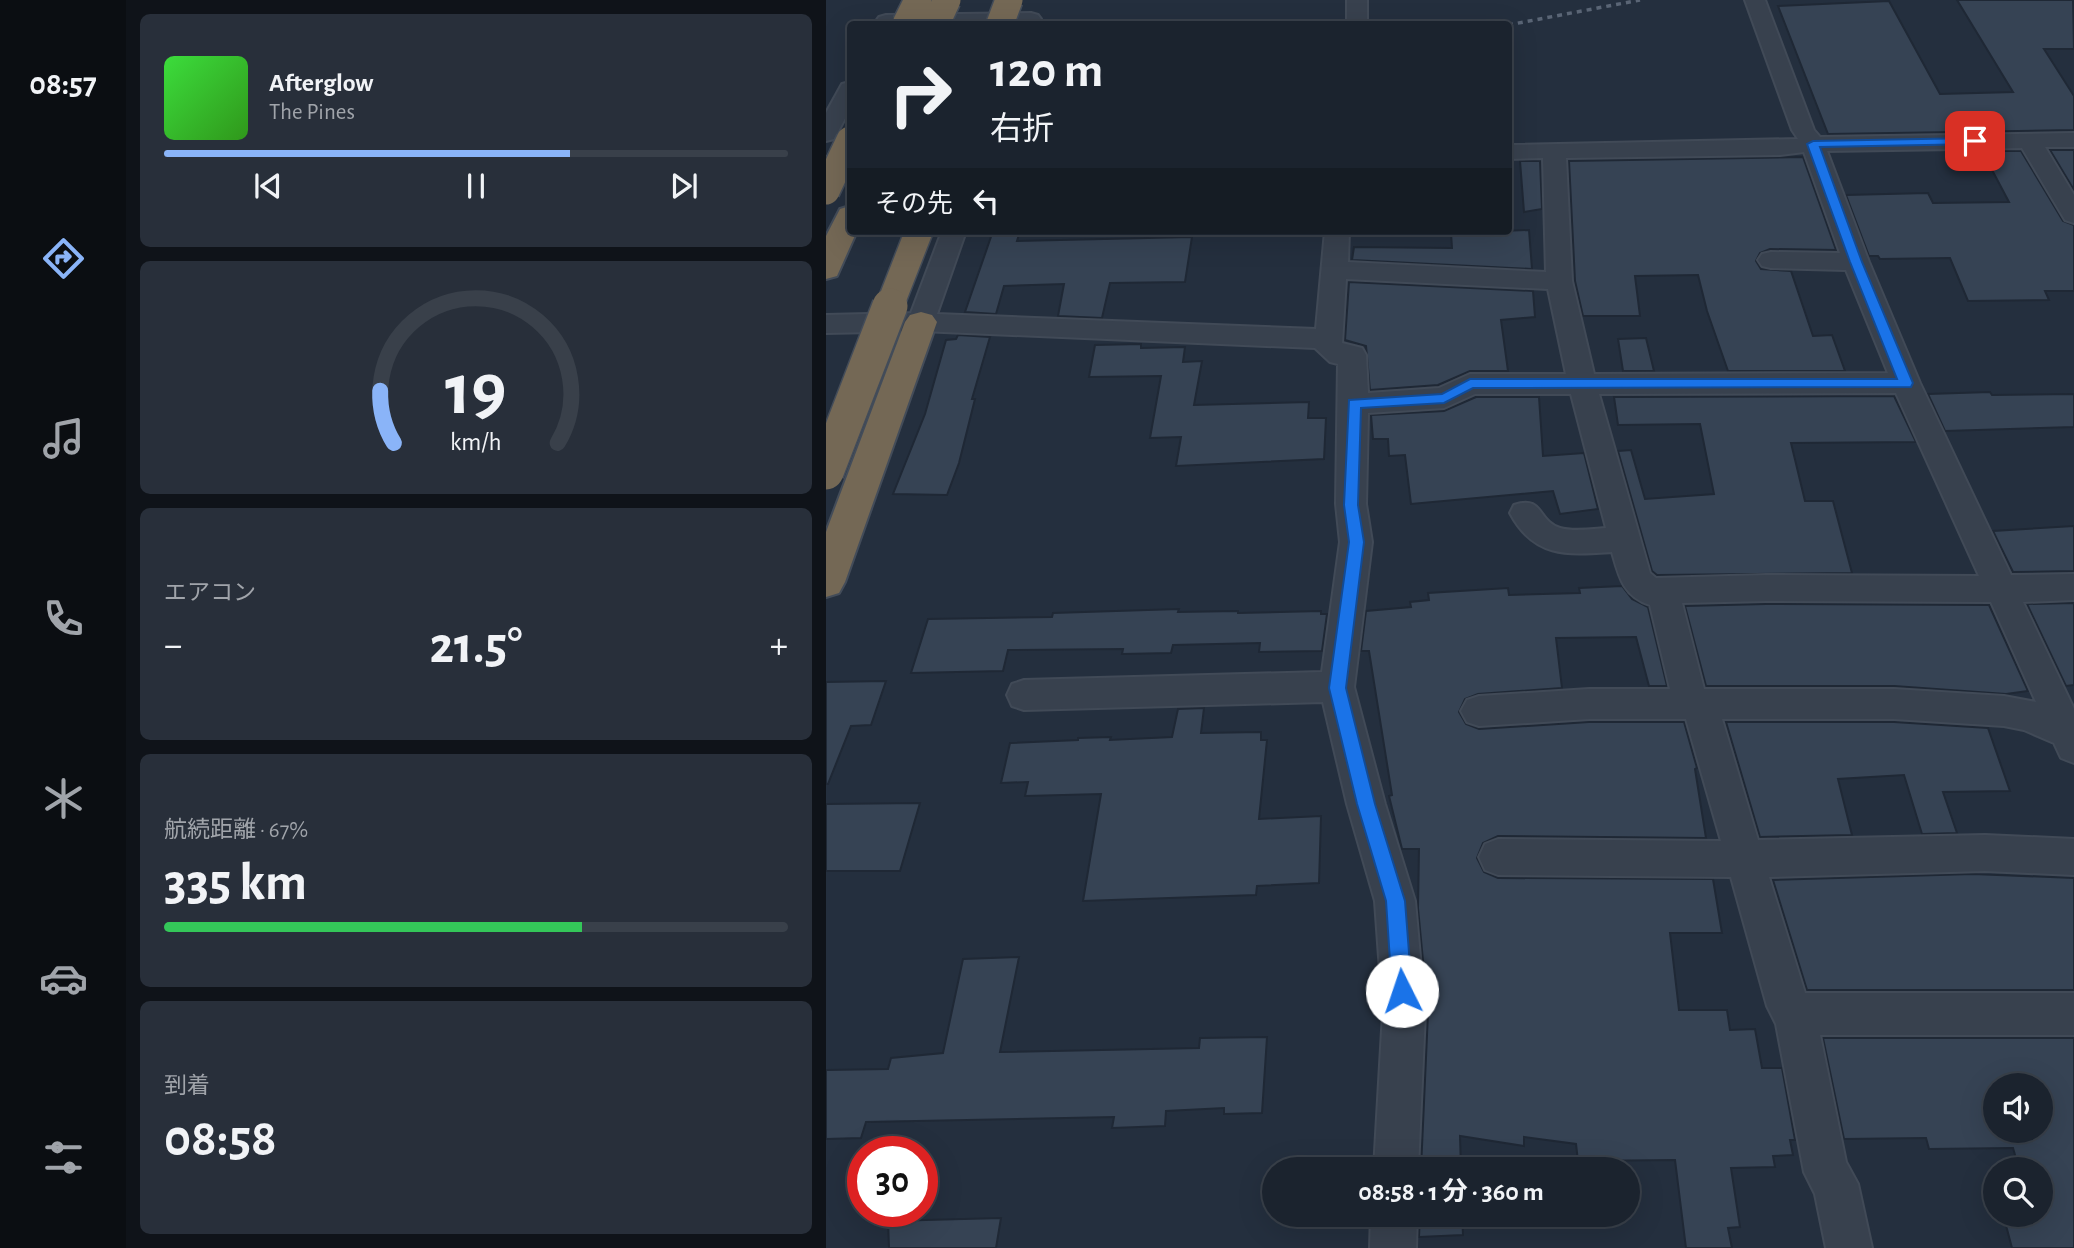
<!DOCTYPE html>
<html lang="ja">
<head>
<meta charset="utf-8">
<style>
	:root { --surface:#1b232e; --page:#282f3a; --text:#f1f3f6; --muted:#a0a4aa; --line:#39404a; --accent:#8ab4f8 }
	body { margin:0; font-family:"Alegreya Sans","Noto Sans JP",sans-serif; background:var(--page); color:var(--text); height:100vh; display:flex; flex-direction:column; font-size:26px; white-space:nowrap }
	* { box-sizing:border-box; margin:0 }
	p { font-size:23px; color:var(--muted) }
	.icon { flex:none; width:38px; height:38px; fill:none; stroke:currentColor; stroke-width:2; stroke-linecap:round; stroke-linejoin:round }
	.map { position:relative; flex:1; overflow:hidden }
	.sheet { display:flex; flex-direction:column; gap:14px; padding:14px; background:#0f1319; width:700px }
	.sheet>* { flex:none }
	.guide { position:absolute; left:21px; top:21px; width:665px; height:214px; border-radius:7px; box-shadow:0 7px 28px #0002,0 0 0 2px var(--line); background:#1b232e; color:var(--text); overflow:hidden }
	.buttons { position:absolute; left:1157px; top:1073px; display:grid; gap:14px }
	.buttons a { display:grid; place-items:center; width:70px; height:70px; border-radius:50%; background:var(--surface); box-shadow:0 7px 28px #0002,0 0 0 2px var(--line); font-size:35px }
	.speed { position:absolute; left:21px; top:1136px; display:flex; gap:14px; font-size:35px; font-weight:700; text-align:center }
	.speed>* { display:grid; place-content:center; width:91px; height:91px; border-radius:50%; background:var(--surface); box-shadow:0 7px 28px #0002,0 0 0 2px var(--line); line-height:1 }
	.speed .limit { border:10px solid #d22; background:#fff; color:#111 }
	.pin { position:absolute; display:grid; place-items:center; width:60px; height:60px; color:#fff; margin:-30px; border-radius:14px; box-shadow:0 4px 10px #0006 }
	.me { position:absolute; width:77px; margin:-38px; rotate:356deg; stroke-linejoin:round; filter:drop-shadow(0 0 5px #0008) }
	.turn { display:flex; align-items:center; gap:24px; height:147px; padding:0 28px; font-size:32px }
	.turn .icon { width:91px; height:91px; stroke-width:2.5 }
	.turn b { display:block; font-size:49px; line-height:60px }
	.then { display:flex; align-items:center; height:66px; padding:0 28px; background:#0003; gap:14px; font-size:26px }
	.big { font-size:52px; font-weight:700; line-height:1.1 }
	.sheet .widget { flex:1; display:flex; flex-direction:column; justify-content:center; gap:10px; min-width:0; padding:0 24px; border-radius:10px; background:var(--page) }
	.sheet .dial { align-items:center; gap:0 }
	.dial svg { height:182px; overflow:visible; fill:none; stroke:var(--line); stroke-width:7; stroke-linecap:round; text-anchor:middle }
	.dial text { fill:var(--text); stroke:none }
	.song { display:flex; align-items:center; gap:21px }
	.cover { width:84px; height:84px; border-radius:10px; background:linear-gradient(135deg,hsl(120 70% 55%),hsl(110 70% 35%)) }
	.played { height:7px; border-radius:4px; background:linear-gradient(90deg,var(--accent) 65%,var(--line) 65%) }
	.keys { display:flex; justify-content:space-around; direction:ltr }
	.heat { display:flex; justify-content:space-between; align-items:center; font-size:38px; direction:ltr }
	.charge { height:10px; border-radius:5px; background:linear-gradient(90deg,#34c759 67%,var(--line) 0) }
	.trip { position:absolute; left:436px; top:1157px; width:378px; height:70px; border-radius:35px; background:var(--surface); box-shadow:0 7px 28px #0002,0 0 0 2px var(--line); font-weight:700; line-height:70px; text-align:center }
	main { display:flex; flex:1; min-height:0 }
	.menu { display:flex; flex-direction:column; width:126px; justify-content:space-around; align-items:center; background:#0b0e12; color:var(--muted) }
	.menu .icon { width:49px; height:49px }
	.menu .on { color:var(--accent) }
	.menu b { font-size:32px; color:var(--text) }
	.map>svg:first-child { display:block }
</style>
</head>
<body>
<main>
<nav class="menu">
<b>08:57</b>
<svg class="icon on" aria-label="directions" viewBox="0 0 24 24"><path d="M12 3l9 9-9 9-9-9zM9 14v-3h6M13 9l2 2-2 2"/></svg>
<svg class="icon" aria-label="music" viewBox="0 0 24 24"><path d="M9 18V5l10-2v13"/><circle cx="6" cy="18" r="3"/><circle cx="16" cy="16" r="3"/></svg>
<svg class="icon" aria-label="phone" viewBox="0 0 24 24"><path d="M5 4h4l2 5-3 2q2 4 5 5l2-3 5 2v4C11 20 4 13 5 4z"/></svg>
<svg class="icon" aria-label="climate" viewBox="0 0 24 24"><path d="M12 3v18M4 7l16 10M4 17L20 7"/></svg>
<svg class="icon" aria-label="car" viewBox="0 0 24 24"><path d="M5 17H2v-5l4-1 3-4h7l3 4 3 1v5h-3M9 17h6M6 11h13"/><circle cx="7" cy="17" r="2"/><circle cx="17" cy="17" r="2"/></svg>
<svg class="icon" aria-label="filters" viewBox="0 0 24 24"><path d="M4 7h16M4 17h16"/><circle cx="9" cy="7" r="2"/><circle cx="15" cy="17" r="2"/></svg>
</nav>
<section class="sheet">
<div class="widget">
<div class="song"><i class="cover"></i><div><b>Afterglow</b><p>The Pines</p></div></div>
<div class="played"></div>
<div class="keys"><svg class="icon" aria-label="previous" viewBox="0 0 24 24"><path d="M18 5L8 12l10 7zM5 5v14"/></svg><svg class="icon" aria-label="pause" viewBox="0 0 24 24"><path d="M8 5v14M16 5v14"/></svg><svg class="icon" aria-label="next" viewBox="0 0 24 24"><path d="M6 5l10 7-10 7zM19 5v14"/></svg></div>
</div>
<div class="widget dial"><svg viewBox="0 0 100 80">
<path d="M14 69A42 42 0 1 1 86 69"/>
<path d="M14 69A42 42 0 0 1 8 46" stroke="#8ab4f8"/>
<text x="50" y="56" font-size="32" font-weight="700">19</text>
<text x="50" y="72" font-size="11">km/h</text>
</svg></div>
<div class="widget"><p>エアコン</p>
<div class="heat"><a>−</a><b class="big">21.5°</b><a>+</a></div>
</div>
<div class="widget"><p>航続距離 · 67%</p><b class="big">335 km</b><div class="charge"></div></div>
<div class="widget"><p>到着</p><b class="big">08:58</b></div>
</section>
<div class="map">
<svg width="1248" height="1248" viewBox="0 0 1248 1248">
	<rect width="100%" height="100%" fill="#242f3e"/>
	<!-- building -->
	<path fill="#364354" stroke="#1f2835" stroke-width="2" fill-rule="evenodd" d="M1131,0H1247L1248,49H1218L1248,96V130L1002,134L952,6L1063,1L1114,94L1187,92Z
		M1224,150H1248V190Z
		M1156,151H1195L1237,221L1248,225V291H1219L1223,300L1142,301L1124,258L1054,259L1052,256H1043L1020,195L1102,193L1107,203L1183,202Z
		M977,157L1010,250L944,249L934,253L930,261L935,269L965,271L987,336L1006,335L1019,371H902L881,311L872,275L809,276L814,316H757L749,281L743,161Z
		M694,161H714L716,209L698,212Z
		M703,230L706,269L526,260L528,247L626,248L625,233Z
		M167,231H194L191,241L366,237L359,282L284,283L276,318L232,316L238,284L178,286L170,314L139,312Z
		M523,282L707,291L709,317L675,320L682,371H644L612,385L544,390L540,346L519,340Z
		M132,335L164,337L146,399H149L133,463L121,495L67,494L99,414L120,340L130,339Z
		M820,338L828,371H797L792,339Z
		M315,344V348L359,347L357,362L376,361L368,405L483,402L482,418H500L498,459L350,466L355,437L324,438L335,376L263,377L269,345Z
		M1164,392L1166,395L1248,394V427L1119,431L1102,394Z
		M1068,396L1090,442L965,443L979,501H1007L1026,573L831,575L826,571L792,451L805,450L819,499L888,494L874,424L792,425L788,397Z
		M650,397H713L717,456L758,453L772,509L734,514L727,491L585,504L579,455L563,456L562,439H547L545,415L618,411Z
		M1248,526V571L1187,572L1167,531Z
		M796,586L806,599L822,607L841,686H823L810,637L730,638L736,688L652,694L639,699L633,712L640,724L653,729L763,722H858L871,768L869,769L880,838L672,836L657,843L651,858L658,872L672,878L887,879L896,933H844L853,1010H901L904,1030L929,1029L936,1068H956L969,1140H964L967,1155L947,1156L949,1167L905,1168L914,1227L902,1228L906,1248H860L849,1160L752,1161L750,1144L698,1137V1146L634,1136L635,1169H595L602,1013L592,908L593,849H576L563,796L566,795L543,651H535L540,611L585,607L584,602L603,600L602,593L682,588L683,595L754,593L753,588Z
		M1248,603V685L1240,686L1201,604Z
		M940,604L1163,605L1202,691L1180,694L1068,686H880L859,606Z
		M353,609L352,612L412,611V613L495,611V614H501L496,651L433,652L434,643L347,645L345,653L296,654L297,649L182,650L177,671L85,673L102,619L226,617L227,613Z
		M60,681L45,725L25,726L2,784H0V682Z
		M378,708L375,733L435,732V740H441L433,819L495,816L493,883L431,886L430,895L257,901L275,794L199,796L202,782L175,783L184,743L252,740V738L285,737L284,740L346,737L352,709Z
		M900,722H1068L1162,728L1184,791L1117,792L1131,833L1096,834L1078,775L1012,779L1026,835L934,837Z
		M94,803L74,871H0V804Z
		M1147,874L1248,878V990H981L947,880Z
		M193,957L174,1052L373,1048L374,1038L441,1037L436,1113L398,1114V1108L340,1111L339,1126L286,1128L288,1117L40,1122L35,1138L0,1139V1070L62,1069L65,1058L117,1053L137,959Z
		M997,1038H1248V1248H1186L1177,1214H1214V1169H1193L1187,1148L1103,1149L1100,1138L1018,1139ZM1169,1085H1214V1130H1169Z
		M594,1214H636L637,1235L593,1237Z
		M175,1218L170,1248H63L62,1221Z"/>
	<g fill="none" stroke-linecap="round" stroke-linejoin="round">
		<defs>
			<path id="street" d="M521,0H541V24H521Z
				M919,0H939L988,130L994,137L1248,133V147H1219L1248,195V223L1239,220L1196,148L1001,151L1043,262L1094,383L1185,575L1248,574V600L1197,602L1248,709V763L1235,758L1228,743L1198,730L1178,726L1068,719H896L932,840L1159,835L1248,839V875L1159,871L943,877L979,993H1248V1035H994L1020,1162L1032,1184L1046,1248H1000L989,1194L978,1172L950,1024L941,1006L905,877L672,875L659,870L653,857L659,844L672,839L895,841L860,719H763L653,726L641,722L635,711L641,700L653,696L763,689H844L824,605C797,596 793,577 786,552C741,555 708,558 684,513L688,505C718,495 711,521 734,528C748,532 766,529 780,528L745,394H649L618,408L542,413L540,504L546,542L528,687L559,804L589,901L599,1013L592,1169H548L557,1013L549,901L521,804L497,702L198,710L186,706L181,695L186,684L198,680L496,672L514,542L510,504L512,364L504,362L489,348L95,331L0,333V315L85,313L116,231H140L111,314L490,329L499,231H523L522,262L720,272L717,158L682,159V145L972,139L966,130ZM978,152L1014,253L945,252L936,254L932,260L936,266L945,268L1020,270L1062,373L768,374L746,281L740,158L954,155ZM520,279L722,289L740,374H644L613,388L542,393L540,355L536,348L516,343ZM1070,393L1153,576L940,575L830,578L824,573L773,394ZM940,601L1165,602L1210,702L1178,696L1068,689H878L856,603Z
				M205,13L212,15L215,19L212,23L48,24L53,17L60,15Z
				M24,82V109L8,139L0,141V113L16,84Z
				M545,1214H591L590,1248H544Z"/>
			<path id="highway" d="M24,206V231H31L11,276L0,279V236L14,209Z
				M95,312L106,315L111,322L19,582L13,593L0,597V532L79,322L84,315Z"/>
		</defs>
		<!-- street casing -->
		<use href="#street" stroke="#414a57" stroke-width="4"/>
		<!-- highway casing -->
		<use href="#highway" stroke="#434c59" stroke-width="4"/>
		<!-- street -->
		<use href="#street" fill="#38414e" fill-rule="evenodd"/>
		<!-- highway -->
		<use href="#highway" fill="#746855" fill-rule="evenodd"/>
		<!-- rail -->
		<path stroke="#5a6575" stroke-width="3.5" stroke-dasharray="5 5" stroke-linecap="butt" d="M682,25L814,0
			M0,157L24,152"/>
		<defs>
			<path id="highway-bridge-far1" d="M80,24L92,0
				M110,24L121,0
				M174,24L183,0
				M0,191L24,140
				M63,308L93,231"/>
			<path id="highway-bridge" d="M0,472L64,306"/>
		</defs>
		<!-- highway-bridge-far1 casing -->
		<use href="#highway-bridge-far1" stroke="#434c59" stroke-width="30" stroke-linecap="butt"/>
		<!-- highway-bridge casing -->
		<use href="#highway-bridge" stroke="#434c59" stroke-width="38" stroke-linecap="butt"/>
		<!-- highway-bridge-far1 -->
		<use href="#highway-bridge-far1" stroke="#746855" stroke-width="27"/>
		<!-- highway-bridge -->
		<use href="#highway-bridge" stroke="#746855" stroke-width="35"/>
	</g>
	<!-- route -->
	<path fill="#1a73e8" stroke="#114b97" stroke-width="2" d="M1149,138L1155,141L1153,144L994,147L1036,262L1087,383L1085,387L647,388L618,403L535,408L532,505L538,542L520,688L549,804L579,901L586,991L583,998L576,1001L569,998L566,991L560,901L531,804L503,688L523,542L518,505L523,400L616,394L644,379H1071L1024,262L981,144L987,141Z"/>
</svg>
<div class="buttons">
<a><svg class="icon" aria-label="sound" viewBox="0 0 24 24"><path d="M4 9h4l5-4v14l-5-4H4zM17 9q2 3 0 6"/></svg></a>
<a><svg class="icon" aria-label="search" viewBox="0 0 24 24"><circle cx="10" cy="10" r="6"/><path d="M15 15l6 6"/></svg></a>
</div>
<div class="speed"><div class="limit">30</div></div>
<div class="pin" style="left:1149px;top:141px;background:#d93025"><svg class="icon" aria-label="arrive" viewBox="0 0 24 24"><path d="M6 21V4h12l-3 4 3 4H6"/></svg></div>
<svg class="me" style="left:576px;top:991px" viewBox="-20 -20 40 40"><circle r="19" fill="#fff"/><path d="M0-13L10 11 0 6-10 11z" fill="#1a73e8"/></svg>
<div class="trip">08:58 · 1 分 · 360 m</div>
<div class="guide">
<div class="turn"><svg class="icon" aria-label="right" viewBox="0 0 24 24"><path d="M7 20v-9h11M14 6l5 5-5 5"/></svg><div><b>120 m</b>右折</div></div>
<div class="then">その先<svg class="icon" aria-label="left" viewBox="0 0 24 24"><path d="M17 20v-9H6M10 6l-5 5 5 5"/></svg></div>
</div>
</div>
</main>
</body>
</html>
